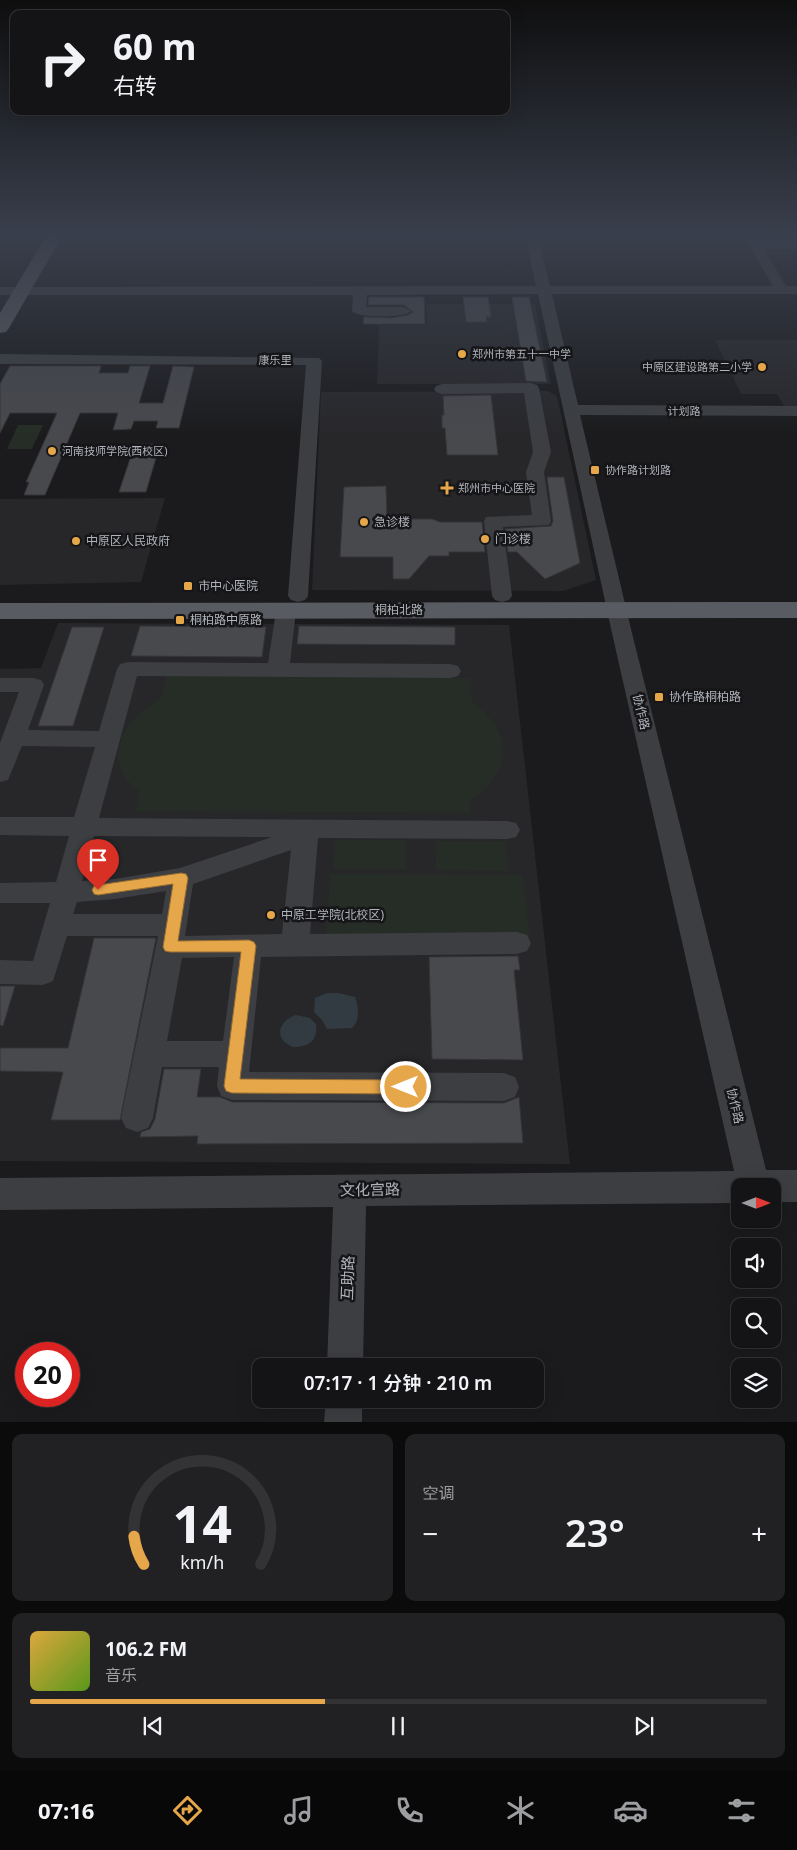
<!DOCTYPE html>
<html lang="zh">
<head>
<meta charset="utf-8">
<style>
	:root { --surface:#141416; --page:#212123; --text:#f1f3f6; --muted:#9d9ea1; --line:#333335; --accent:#e6a64a }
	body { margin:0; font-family:"Noto Sans","Noto Sans SC",sans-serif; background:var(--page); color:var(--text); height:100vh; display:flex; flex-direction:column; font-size:19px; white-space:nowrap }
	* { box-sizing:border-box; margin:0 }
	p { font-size:16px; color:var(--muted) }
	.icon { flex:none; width:28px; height:28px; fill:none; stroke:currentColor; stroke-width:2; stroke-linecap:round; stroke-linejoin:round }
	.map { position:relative; height:1422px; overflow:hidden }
	.drawer { display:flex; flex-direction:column; gap:12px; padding:12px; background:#0b0b0c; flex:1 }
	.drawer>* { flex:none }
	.top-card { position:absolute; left:10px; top:10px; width:500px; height:105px; border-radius:10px; box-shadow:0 5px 20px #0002,0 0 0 1px var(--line); background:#141416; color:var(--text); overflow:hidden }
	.needle { width:32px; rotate:90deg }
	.tools { position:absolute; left:731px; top:1178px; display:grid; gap:10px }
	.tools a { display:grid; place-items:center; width:50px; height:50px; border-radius:10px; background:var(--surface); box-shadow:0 5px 20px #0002,0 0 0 1px var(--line); font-size:25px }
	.speed { position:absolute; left:15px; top:1342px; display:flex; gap:10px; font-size:25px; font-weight:700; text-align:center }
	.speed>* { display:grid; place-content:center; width:65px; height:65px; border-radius:50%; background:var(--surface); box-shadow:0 5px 20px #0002,0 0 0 1px var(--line); line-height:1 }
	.speed .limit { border:8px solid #d22; background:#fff; color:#111 }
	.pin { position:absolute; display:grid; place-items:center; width:42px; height:42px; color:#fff; margin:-51px -21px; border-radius:50% 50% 50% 0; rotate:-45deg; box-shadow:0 0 5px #0007 }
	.pin .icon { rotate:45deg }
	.me { position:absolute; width:55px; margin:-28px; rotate:270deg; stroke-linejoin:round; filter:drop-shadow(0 0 4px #0008) }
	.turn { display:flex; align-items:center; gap:18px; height:105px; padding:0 20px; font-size:22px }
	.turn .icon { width:65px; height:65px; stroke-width:2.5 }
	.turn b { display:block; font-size:35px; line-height:42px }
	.big { font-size:38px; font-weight:600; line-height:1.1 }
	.drawer .tile { flex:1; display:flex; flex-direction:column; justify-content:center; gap:8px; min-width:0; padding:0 18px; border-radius:10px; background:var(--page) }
	.drawer .dial { align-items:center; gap:0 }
	.dial svg { height:130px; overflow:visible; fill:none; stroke:var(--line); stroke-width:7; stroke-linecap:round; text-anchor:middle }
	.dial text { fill:var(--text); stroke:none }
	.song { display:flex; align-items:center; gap:15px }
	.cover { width:60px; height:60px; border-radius:8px; background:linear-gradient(135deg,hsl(40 70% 55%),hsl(90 70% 35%)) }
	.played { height:5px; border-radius:2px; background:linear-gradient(90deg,var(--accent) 40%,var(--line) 40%) }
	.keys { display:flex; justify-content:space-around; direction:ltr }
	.heat { display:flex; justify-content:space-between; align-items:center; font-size:28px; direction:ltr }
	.drawer .tiles { flex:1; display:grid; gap:12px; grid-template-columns:1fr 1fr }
	.tile:last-child { grid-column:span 2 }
	.trip { position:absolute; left:252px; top:1358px; width:292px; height:50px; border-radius:10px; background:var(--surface); box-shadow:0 5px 20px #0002,0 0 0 1px var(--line); font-weight:600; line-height:50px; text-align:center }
	.tab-bar { display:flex; height:80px; justify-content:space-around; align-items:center; background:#080809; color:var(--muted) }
	.tab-bar .icon { width:35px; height:35px }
	.tab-bar .on { color:var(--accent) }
	.tab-bar b { font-size:22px; color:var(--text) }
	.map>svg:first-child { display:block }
</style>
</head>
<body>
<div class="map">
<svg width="797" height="1423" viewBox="0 0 797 1423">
	<rect width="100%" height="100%" fill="#1b1b1d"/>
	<!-- built -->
	<path fill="#27272a" d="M426,304H535L551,384H377L379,325H427Z
		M715,340H797V406H784L777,394H741Z
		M548,391L557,396L596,580L563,591L312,590L321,392Z
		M165,498L141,582L0,585V499Z
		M58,623L509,625L570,1164L0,1161V669L41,668Z"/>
	<!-- green -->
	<path fill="#252d26" d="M18,425H43L32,449H7Z
		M167,676L470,678L472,702C515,733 513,771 470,801V813L135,811L139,792C98,758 123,720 161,698Z
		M335,840H406V869H333Z
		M435,841H506L509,871L436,870Z
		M330,874L523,875L530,942L326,939Z"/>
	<!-- water -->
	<path fill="#323b41" d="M327,993H339L355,997C359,1007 360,1021 352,1028L327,1029L322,1020L314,1012L315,998Z
		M296,1015L310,1018L316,1024C318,1040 310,1047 293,1047C273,1039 278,1021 296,1015Z"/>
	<!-- building -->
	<path fill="#48494d" stroke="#353539" d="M369,297H424L425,324H363L364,317L392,318L408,315L413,312L404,305H368Z
		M463,297H488L491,317H486L487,322H466Z
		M512,297H529L547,382L526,381Z
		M10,366H101L99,373H128L130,366H150L139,403H163L173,366L194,367L179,428H156L158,421H134L131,429L113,430L118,413H80L45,495H24L29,482H26L57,413H10L0,433V384Z
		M491,395L498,455H447L445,428H442V415H444L443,396Z
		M135,444H160L146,492H119Z
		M547,477H564L580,563L545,579L517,552H508L505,529L551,526L553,521Z
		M386,486L387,519H432L440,522H482L485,552H449V556H429L409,579H393V557H340L344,487Z
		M140,626L266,627L262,657L131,656Z
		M299,626L455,627V645L297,644Z
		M72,627H104L73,726H38Z
		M94,938H156L120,1120H51L63,1072L0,1071V1048H68Z
		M518,956L520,970H514L523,1060L432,1059L429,957Z
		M0,986H15L3,1026L0,1025Z
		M164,1069H201L197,1097H220L232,1102L504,1103L519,1097L523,1143L197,1144L198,1136L140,1137L141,1132L150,1129L155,1119Z"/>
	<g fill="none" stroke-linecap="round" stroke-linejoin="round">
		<!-- minor -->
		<path fill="#3c3e42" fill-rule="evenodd" d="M526,238H538L550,286H773L745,238H757L759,241H797V249H764L786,286H797V294H552L578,405L797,406V416L580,415L632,633L766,1170H797V1202H772V1186H740V1203L366,1206L363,1366H327L333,1207L0,1210V1178L734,1171L612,633L538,294L367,295L366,307H404L411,311C406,318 357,318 352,311L353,295H0V287L536,286Z
			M0,354L319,358L322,361L308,596L305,600L298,602L291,600L288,596L306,365L0,364Z
			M531,383L537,385L539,388L551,452L544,472L551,521L549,525L503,527L512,596L509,600L502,602L495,600L492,596L484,521L486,517L532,515L526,472L533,452L524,393L442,394L436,392L434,389L436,386L442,384Z
			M286,605L293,607L296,611L290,663L450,664L458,666L461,671L458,676L450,678L137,676L99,818L507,821L516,823L520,830L516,837L507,839L318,838L310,934L517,932L527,935L531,943L527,951L517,954L261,957L249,1072L504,1073L515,1077L519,1087L515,1097L504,1101L232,1100L221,1096L217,1086L219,1067H162L153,1118L148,1128L137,1132L126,1128L121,1118L158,936H67L53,981L43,985L0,984V960L33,961L50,903H0V883L56,882L69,836L0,835V817H74L95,747L22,746L8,780L0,782V743L19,692H0V678H33L41,680L44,685L28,730L99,731L117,669L120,664L128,662L268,663L276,611L279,607ZM94,836L272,837L180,868L115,879L82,881ZM291,850L282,934L185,936L193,884ZM166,891L162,914H73L77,902L115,899ZM234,957L223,1041H167L182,958Z
			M326,1399H362V1423H324Z"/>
		<!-- major -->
		<path fill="#585b61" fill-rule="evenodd" d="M45,238H61L9,328L6,332L0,333V313Z
			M797,602V618L0,619V603Z"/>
	</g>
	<!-- sky -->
	<linearGradient id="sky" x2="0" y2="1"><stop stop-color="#0f0f10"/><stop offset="0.54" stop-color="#393f4c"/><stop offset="1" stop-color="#393f4c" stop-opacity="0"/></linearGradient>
	<rect width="797" height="437" fill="url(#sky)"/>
	<!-- route -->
	<path fill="#e6a64a" stroke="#966c30" d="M181,873L186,874L188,878L178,941L249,940L254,942L256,946L240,1079L406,1080L412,1082L414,1087L412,1092L406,1094L232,1093L226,1091L224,1086L241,952H170L165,951L163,947L173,884L98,895L94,894L92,890L94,886L98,885Z"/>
	<!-- markers -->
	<g fill="#e6a64a" stroke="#161618" stroke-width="2">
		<circle cx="462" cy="354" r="5"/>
		<circle cx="762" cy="367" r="5"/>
		<circle cx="52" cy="451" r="5"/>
		<rect x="590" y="465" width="10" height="10" rx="2.5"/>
		<path d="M444.5 480.5h5v5h5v5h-5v5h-5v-5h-5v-5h5z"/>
		<circle cx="364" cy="522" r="5"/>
		<circle cx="485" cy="539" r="5"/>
		<circle cx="76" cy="541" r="5"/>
		<rect x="183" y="581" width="10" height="10" rx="2.5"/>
		<rect x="175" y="615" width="10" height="10" rx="2.5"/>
		<rect x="654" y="692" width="10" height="10" rx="2.5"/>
		<circle cx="271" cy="915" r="5"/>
	</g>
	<g text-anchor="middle" stroke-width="5" stroke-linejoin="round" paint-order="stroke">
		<!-- far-poi labels -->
		<g font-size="11" fill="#afb3bb" stroke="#161618" text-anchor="start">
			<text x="472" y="358">郑州市第五十一中学</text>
			<text x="752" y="371" text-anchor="end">中原区建设路第二小学</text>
			<text x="62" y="455">河南技师学院(西校区)</text>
			<text x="605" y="474">协作路计划路</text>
			<text x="458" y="492">郑州市中心医院</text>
		</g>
		<!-- far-street labels -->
		<g font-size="11" fill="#afb3bb" stroke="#161618">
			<text x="275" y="364">康乐里</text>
			<text x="684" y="415">计划路</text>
		</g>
		<!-- poi labels -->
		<g font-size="12" fill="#afb3bb" stroke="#161618" text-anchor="start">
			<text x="374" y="526">急诊楼</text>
			<text x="495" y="543">门诊楼</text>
			<text x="86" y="545">中原区人民政府</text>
			<text x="198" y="590">市中心医院</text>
			<text x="190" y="624">桐柏路中原路</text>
			<text x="669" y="701">协作路桐柏路</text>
			<text x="281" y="919">中原工学院(北校区)</text>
		</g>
		<!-- street labels -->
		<g font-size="12" fill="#afb3bb" stroke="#161618">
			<text x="399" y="614">桐柏北路</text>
			<text transform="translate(641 712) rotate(77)" y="4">协作路</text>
			<text transform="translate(735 1106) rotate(77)" y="4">协作路</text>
		</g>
		<!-- near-street labels -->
		<g font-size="15" fill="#afb3bb" stroke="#161618">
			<text transform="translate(370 1190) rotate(-1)" y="5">文化宫路</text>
			<text transform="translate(348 1278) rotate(-88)" y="5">互助路</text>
		</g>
	</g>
</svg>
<div class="tools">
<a><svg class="needle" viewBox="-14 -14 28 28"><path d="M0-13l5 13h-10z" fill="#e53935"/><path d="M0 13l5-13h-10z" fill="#9d9ea1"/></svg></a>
<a><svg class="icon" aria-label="sound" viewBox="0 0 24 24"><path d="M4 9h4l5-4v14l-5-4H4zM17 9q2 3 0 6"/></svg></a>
<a><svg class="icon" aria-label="search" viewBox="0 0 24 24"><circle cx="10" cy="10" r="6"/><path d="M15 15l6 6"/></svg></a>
<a><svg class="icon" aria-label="layers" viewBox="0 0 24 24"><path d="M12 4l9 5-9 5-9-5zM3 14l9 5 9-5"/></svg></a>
</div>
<div class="speed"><div class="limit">20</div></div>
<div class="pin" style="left:98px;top:890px;background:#d93025"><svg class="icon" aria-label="arrive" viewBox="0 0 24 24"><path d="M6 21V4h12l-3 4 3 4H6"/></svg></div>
<svg class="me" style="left:406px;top:1087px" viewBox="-20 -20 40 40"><circle r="17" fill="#e6a64a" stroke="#fff" stroke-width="3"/><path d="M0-11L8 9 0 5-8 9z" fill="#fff"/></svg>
<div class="trip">07:17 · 1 分钟 · 210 m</div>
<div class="top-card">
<div class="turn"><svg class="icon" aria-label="right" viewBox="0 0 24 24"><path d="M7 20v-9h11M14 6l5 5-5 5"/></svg><div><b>60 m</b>右转</div></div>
</div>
</div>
<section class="drawer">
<div class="tiles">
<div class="tile dial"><svg viewBox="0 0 100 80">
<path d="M14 69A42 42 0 1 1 86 69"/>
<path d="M14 69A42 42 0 0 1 8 52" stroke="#e6a64a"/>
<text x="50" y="56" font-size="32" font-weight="700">14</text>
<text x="50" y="72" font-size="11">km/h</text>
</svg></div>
<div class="tile"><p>空调</p>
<div class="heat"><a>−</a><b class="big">23°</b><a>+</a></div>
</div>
<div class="tile">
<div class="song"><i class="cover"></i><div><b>106.2 FM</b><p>音乐</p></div></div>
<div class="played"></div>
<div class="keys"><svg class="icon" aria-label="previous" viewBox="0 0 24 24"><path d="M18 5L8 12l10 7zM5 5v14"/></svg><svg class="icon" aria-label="pause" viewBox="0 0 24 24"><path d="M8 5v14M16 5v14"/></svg><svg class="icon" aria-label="next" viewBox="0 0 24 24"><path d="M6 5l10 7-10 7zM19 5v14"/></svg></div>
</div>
</div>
</section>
<nav class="tab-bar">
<b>07:16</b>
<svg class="icon on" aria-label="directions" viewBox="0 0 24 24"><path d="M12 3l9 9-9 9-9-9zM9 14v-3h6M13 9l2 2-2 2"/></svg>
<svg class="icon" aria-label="music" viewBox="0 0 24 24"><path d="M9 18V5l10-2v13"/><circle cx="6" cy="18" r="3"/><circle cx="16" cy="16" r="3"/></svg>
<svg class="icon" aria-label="phone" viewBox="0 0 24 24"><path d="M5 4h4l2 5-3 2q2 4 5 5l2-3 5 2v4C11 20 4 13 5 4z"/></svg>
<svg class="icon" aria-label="climate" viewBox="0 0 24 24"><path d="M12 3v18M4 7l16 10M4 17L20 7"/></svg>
<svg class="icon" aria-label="car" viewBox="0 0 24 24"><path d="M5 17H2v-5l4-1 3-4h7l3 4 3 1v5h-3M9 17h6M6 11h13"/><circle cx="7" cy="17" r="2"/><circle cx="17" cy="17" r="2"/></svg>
<svg class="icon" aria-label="filters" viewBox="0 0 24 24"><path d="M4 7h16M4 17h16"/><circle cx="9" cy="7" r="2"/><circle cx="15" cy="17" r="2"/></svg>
</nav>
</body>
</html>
